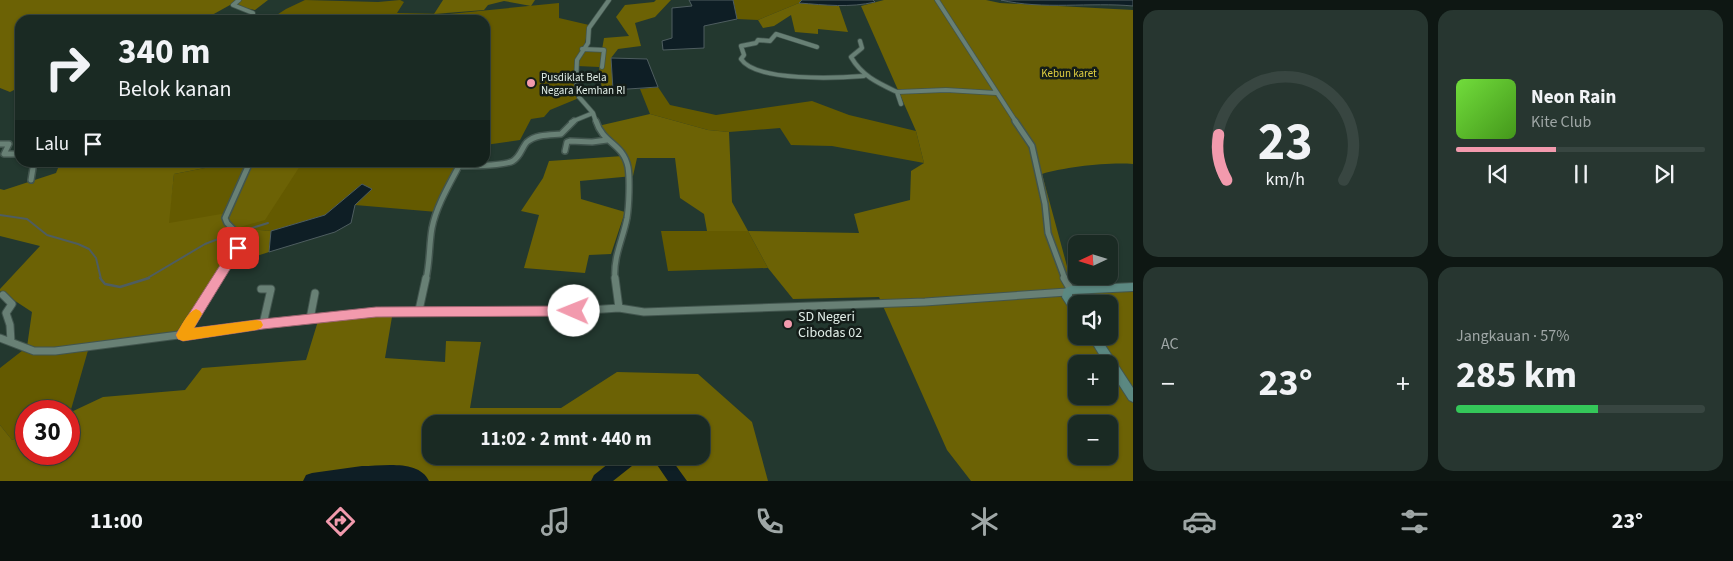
<!DOCTYPE html>
<html lang="id">
<head>
<meta charset="utf-8">
<style>
	:root { --surface:#1a2a23; --page:#273630; --text:#f1f3f6; --muted:#9fa7a6; --line:#384641; --accent:#f29aad }
	body { margin:0; font-family:"Source Sans 3",sans-serif; background:var(--page); color:var(--text); height:100vh; display:flex; flex-direction:column; font-size:19px; white-space:nowrap }
	* { box-sizing:border-box; margin:0 }
	p { font-size:16px; color:var(--muted) }
	.icon { flex:none; width:28px; height:28px; fill:none; stroke:currentColor; stroke-width:2; stroke-linecap:round; stroke-linejoin:round }
	.map { position:relative; flex:1; overflow:hidden }
	.side { display:flex; flex-direction:column; gap:10px; padding:10px; background:#0e1713; width:600px }
	.side>* { flex:none }
	.guide { position:absolute; left:15px; top:15px; width:475px; height:152px; border-radius:15px; box-shadow:0 1px 4px #0004,0 0 0 1px var(--line); background:#1a2a23; color:var(--text); overflow:hidden }
	.needle { width:32px; rotate:266deg }
	.controls { position:absolute; left:1068px; top:235px; display:grid; gap:10px }
	.controls a { display:grid; place-items:center; width:50px; height:50px; border-radius:10px; background:var(--surface); box-shadow:0 1px 4px #0004,0 0 0 1px var(--line); font-size:25px }
	.speed { position:absolute; left:15px; top:400px; display:flex; gap:10px; font-size:25px; font-weight:700; text-align:center }
	.speed>* { display:grid; place-content:center; width:65px; height:65px; border-radius:50%; background:var(--surface); box-shadow:0 1px 4px #0004,0 0 0 1px var(--line); line-height:1 }
	.speed .limit { border:8px solid #d22; background:#fff; color:#111 }
	.pin { position:absolute; display:grid; place-items:center; width:42px; height:42px; color:#fff; margin:-21px; border-radius:10px; box-shadow:0 2px 8px #0006 }
	.me { position:absolute; width:55px; margin:-28px; rotate:271deg; stroke-linejoin:round; filter:drop-shadow(0 0 4px #0008) }
	.turn { display:flex; align-items:center; gap:18px; height:105px; padding:0 20px; font-size:22px }
	.turn .icon { width:65px; height:65px; stroke-width:2.5 }
	.turn b { display:block; font-size:35px; line-height:42px }
	.then { display:flex; align-items:center; height:48px; padding:0 20px; background:#0003; gap:10px; font-size:19px }
	.big { font-size:38px; font-weight:700; line-height:1.1 }
	.side .card { flex:1; display:flex; flex-direction:column; justify-content:center; gap:8px; min-width:0; padding:0 18px; border-radius:15px; background:var(--page) }
	.side .dial { align-items:center; gap:0 }
	.dial svg { height:130px; overflow:visible; fill:none; stroke:var(--line); stroke-width:7; stroke-linecap:round; text-anchor:middle }
	.dial text { fill:var(--text); stroke:none }
	.song { display:flex; align-items:center; gap:15px }
	.cover { width:60px; height:60px; border-radius:8px; background:linear-gradient(135deg,hsl(100 70% 55%),hsl(100 70% 35%)) }
	.played { height:5px; border-radius:2px; background:linear-gradient(90deg,var(--accent) 40%,var(--line) 40%) }
	.keys { display:flex; justify-content:space-around; direction:ltr }
	.heat { display:flex; justify-content:space-between; align-items:center; font-size:28px; direction:ltr }
	.charge { height:8px; border-radius:4px; background:linear-gradient(90deg,#34c759 57%,var(--line) 0) }
	.side .tiles { flex:1; display:grid; gap:10px; grid-template-columns:repeat(2,1fr) }
	.trip { position:absolute; left:422px; top:415px; width:288px; height:50px; border-radius:15px; background:var(--surface); box-shadow:0 1px 4px #0004,0 0 0 1px var(--line); font-weight:700; line-height:50px; text-align:center }
	.tab-bar { display:flex; height:80px; justify-content:space-around; align-items:center; background:#0a110e; color:var(--muted) }
	.tab-bar .icon { width:35px; height:35px }
	.tab-bar .on { color:var(--accent) }
	.tab-bar b { font-size:22px; color:var(--text) }
	main { display:flex; flex:1; min-height:0 }
	.map>svg:first-child { display:block }
</style>
</head>
<body>
<main>
<div class="map">
<svg width="1133" height="481" viewBox="0 0 1133 481">
	<rect width="100%" height="100%" fill="#23382f"/>
	<!-- green -->
	<path fill="#645a00" d="M305,0L378,2L400,0L404,2L397,13L449,14L559,3V18L589,25L584,47L603,49L599,67L577,66L579,98L550,110L544,117L531,119L520,140L485,145V20H269L286,9Z
		M733,0H802L799,3L758,20L737,19Z
		M658,87L670,105L716,115L812,101L849,115L916,131L924,163L832,146L791,145L780,128L729,132L708,130L650,114L640,89Z
		M230,163H464L437,212L355,205L371,189L362,184L325,215L271,231L168,223L174,174Z
		M661,231H748L768,268L668,271Z
		M27,347H89L70,413L69,411H26V434L12,440L0,425V368Z"/>
	<!-- forest -->
	<path fill="#6c6205" fill-rule="evenodd" d="M0,0H268L255,10L230,5L203,20H20V87L10,92L0,88Z
		M443,0H535L531,6L504,1L488,5L484,10L434,14Z
		M656,0H671L655,17L635,23L641,46L618,49L611,58L613,90H602L599,67L604,38L629,36L616,17L625,5L654,2Z
		M884,0H986L1000,3L1133,10V164C1108,162 1065,167 1042,174L1074,292L1133,288V481H971L947,450L879,297L793,299L768,268L748,231H707L704,214L680,198L675,158H637L633,176L580,181L581,199L625,212L611,254L589,255L585,273L524,268L539,215L521,211L543,178L549,161L623,156L598,126L650,114L708,130L729,132L732,202L748,231L859,233L854,214L910,200L911,171L924,163L916,131L861,6ZM1076,304H1109V336H1076ZM1076,364H1109V396H1076ZM1076,424H1109V456H1076Z
		M799,3L839,6L848,32L818,29V34L795,32L791,15L774,26L763,28L758,20Z
		M60,163H230L174,174L169,223L227,213L250,163H302L265,220L236,228L271,231L269,252L232,264L181,332L89,347H27L32,312L0,291V289L40,246L0,236V189L4,190L56,173Z
		M393,311L385,358L445,362L446,341L481,342L470,408H561L617,372L698,374L752,422L768,481H0V425L12,440L26,434V454H69V413L103,397L185,390L202,368L306,360L318,321ZM431,424H701V456H431Z"/>
	<!-- water -->
	<path fill="#0e1e25" stroke="#4e5d60" d="M689,0H733L737,19L704,26V48L663,50L662,41L672,38V8L692,6Z
		M802,0H873L875,2C850,8 825,5 799,3Z
		M1001,0H1133V6C1091,2 1042,10 1001,0Z
		M611,58L647,59L658,87L613,90Z
		M362,184L372,189L355,205L351,223L335,232L269,252L271,231L325,215Z"/>
	<g fill="none" stroke-linecap="round" stroke-linejoin="round">
		<!-- stream-far1 -->
		<path stroke="#4e5d60" stroke-width="2" d="M0,215L27,219L47,235L78,244L89,249L96,258L101,279
			M239,232L268,223
			M146,279L205,244L234,233"/>
		<!-- stream -->
		<path stroke="#4e5d60" stroke-width="2.5" d="M100,278L105,284L120,287L149,278"/>
		<!-- river -->
		<path fill="#0e1e25" fill-rule="evenodd" d="M618,456H639L637,462L613,481H591L594,475Z
			M651,456H669L687,481H668Z
			M362,466C382,466 419,459 429,481H303L306,475L312,473Z"/>
		<defs>
			<path id="street-far2" d="M239,0L233,5L253,13V20
				M937,0L1016,122
				M860,41L862,48L851,57C862,76 878,83 897,92L901,104
				M817,47L776,34L770,41L758,40L756,43L741,46L744,55L741,59C756,82 838,78 864,76
				M582,49L604,50L602,67
				M897,92L946,90L996,93
				M571,122L593,113
				M596,122L593,113L579,97L576,82L577,60L588,43L589,28L609,0"/>
			<path id="street-far1" d="M596,121C603,144 623,143 628,167C630,179 629,206 627,218C623,239 613,257 615,279
				M1015,121L1032,146L1045,204L1048,233L1065,279
				M0,144H9L4,154H20
				M565,151L567,142L570,141L592,142L607,140
				M31,180L34,162
				M219,279L238,248L240,236L227,223L225,218L250,162
				M426,279C430,262 429,245 432,228C436,207 449,185 459,166C471,166 504,166 513,161C521,156 522,147 527,142C536,134 551,135 561,134L574,121"/>
			<path id="street" d="M615,278L619,308
				M1064,278L1071,290
				M261,289H271L263,324
				M3,295L12,304L6,313L10,325L11,342
				M419,310L426,278
				M310,319L315,293
				M183,335L219,278
				M0,338L34,351H55L263,324L376,312L574,311L619,308L644,312L925,302L1067,292"/>
			<path id="secondary" d="M1133,283V291L1072,294V297L1076,304V315L1073,314L1062,297L1064,289L1071,286Z
				M1088,336H1099L1133,388V402L1129,400L1109,369V364H1105Z"/>
		</defs>
		<!-- street-far2 casing -->
		<use href="#street-far2" stroke="#42554e" stroke-width="5.5"/>
		<!-- street-far1 casing -->
		<use href="#street-far1" stroke="#42554e" stroke-width="8"/>
		<!-- street casing -->
		<use href="#street" stroke="#42554e" stroke-width="9"/>
		<!-- secondary casing -->
		<use href="#secondary" stroke="#42554e" stroke-width="2"/>
		<!-- street-far2 -->
		<use href="#street-far2" stroke="#688075" stroke-width="4"/>
		<!-- street-far1 -->
		<use href="#street-far1" stroke="#688075" stroke-width="5"/>
		<!-- street -->
		<use href="#street" stroke="#688075" stroke-width="7"/>
		<!-- secondary -->
		<use href="#secondary" fill="#5b8881" fill-rule="evenodd"/>
	</g>
	<!-- route -->
	<path fill="#f29aad" stroke="#9d6470" d="M238,244L243,248L194,328L263,319L376,307L574,306L579,308L581,311L579,315L574,316L376,317L263,329L183,341L178,339L176,335L178,331L233,245Z"/>
	<!-- slow -->
	<path fill="#f59e0b" d="M196,309L200,311L202,314L194,328L256,320L261,321L263,325L261,328L256,330L183,341L178,339L176,335C181,327 187,312 196,309Z"/>
	<!-- markers -->
	<g fill="#f29aad" stroke="#141d19" stroke-width="2">
		<circle cx="531" cy="83" r="5"/>
		<circle cx="788" cy="324" r="5"/>
	</g>
	<g text-anchor="middle" stroke-width="5" stroke-linejoin="round" paint-order="stroke">
		<!-- far-park labels -->
		<g font-size="11" fill="#e1cf41" stroke="#141d19">
			<text x="1069" y="77">Kebun karet</text>
		</g>
		<!-- far-poi labels -->
		<g font-size="11" fill="#e2efe9" stroke="#141d19" text-anchor="start">
			<text x="541" y="81">Pusdiklat Bela<tspan x="541" dy="13">Negara Kemhan RI</tspan></text>
		</g>
		<!-- poi labels -->
		<g font-size="14" fill="#e2efe9" stroke="#141d19" text-anchor="start">
			<text x="798" y="321">SD Negeri<tspan x="798" dy="16">Cibodas 02</tspan></text>
		</g>
	</g>
</svg>
<div class="controls">
<a><svg class="needle" viewBox="-14 -14 28 28"><path d="M0-13l5 13h-10z" fill="#e53935"/><path d="M0 13l5-13h-10z" fill="#9fa7a6"/></svg></a>
<a><svg class="icon" aria-label="sound" viewBox="0 0 24 24"><path d="M4 9h4l5-4v14l-5-4H4zM17 9q2 3 0 6"/></svg></a>
<a>+</a>
<a>−</a>
</div>
<div class="speed"><div class="limit">30</div></div>
<div class="pin" style="left:238px;top:248px;background:#d93025"><svg class="icon" aria-label="arrive" viewBox="0 0 24 24"><path d="M6 21V4h12l-3 4 3 4H6"/></svg></div>
<svg class="me" style="left:574px;top:311px" viewBox="-20 -20 40 40"><circle r="19" fill="#fff"/><path d="M0-13L10 11 0 6-10 11z" fill="#f29aad"/></svg>
<div class="trip">11:02 · 2 mnt · 440 m</div>
<div class="guide">
<div class="turn"><svg class="icon" aria-label="right" viewBox="0 0 24 24"><path d="M7 20v-9h11M14 6l5 5-5 5"/></svg><div><b>340 m</b>Belok kanan</div></div>
<div class="then">Lalu<svg class="icon" aria-label="arrive" viewBox="0 0 24 24"><path d="M6 21V4h12l-3 4 3 4H6"/></svg></div>
</div>
</div>
<section class="side">
<div class="tiles">
<div class="card dial"><svg viewBox="0 0 100 80">
<path d="M14 69A42 42 0 1 1 86 69"/>
<path d="M14 69A42 42 0 0 1 9 41" stroke="#f29aad"/>
<text x="50" y="56" font-size="32" font-weight="700">23</text>
<text x="50" y="72" font-size="11">km/h</text>
</svg></div>
<div class="card">
<div class="song"><i class="cover"></i><div><b>Neon Rain</b><p>Kite Club</p></div></div>
<div class="played"></div>
<div class="keys"><svg class="icon" aria-label="previous" viewBox="0 0 24 24"><path d="M18 5L8 12l10 7zM5 5v14"/></svg><svg class="icon" aria-label="pause" viewBox="0 0 24 24"><path d="M8 5v14M16 5v14"/></svg><svg class="icon" aria-label="next" viewBox="0 0 24 24"><path d="M6 5l10 7-10 7zM19 5v14"/></svg></div>
</div>
<div class="card"><p>AC</p>
<div class="heat"><a>−</a><b class="big">23°</b><a>+</a></div>
</div>
<div class="card"><p>Jangkauan · 57%</p><b class="big">285 km</b><div class="charge"></div></div>
</div>
</section>
</main>
<nav class="tab-bar">
<b>11:00</b>
<svg class="icon on" aria-label="directions" viewBox="0 0 24 24"><path d="M12 3l9 9-9 9-9-9zM9 14v-3h6M13 9l2 2-2 2"/></svg>
<svg class="icon" aria-label="music" viewBox="0 0 24 24"><path d="M9 18V5l10-2v13"/><circle cx="6" cy="18" r="3"/><circle cx="16" cy="16" r="3"/></svg>
<svg class="icon" aria-label="phone" viewBox="0 0 24 24"><path d="M5 4h4l2 5-3 2q2 4 5 5l2-3 5 2v4C11 20 4 13 5 4z"/></svg>
<svg class="icon" aria-label="climate" viewBox="0 0 24 24"><path d="M12 3v18M4 7l16 10M4 17L20 7"/></svg>
<svg class="icon" aria-label="car" viewBox="0 0 24 24"><path d="M5 17H2v-5l4-1 3-4h7l3 4 3 1v5h-3M9 17h6M6 11h13"/><circle cx="7" cy="17" r="2"/><circle cx="17" cy="17" r="2"/></svg>
<svg class="icon" aria-label="filters" viewBox="0 0 24 24"><path d="M4 7h16M4 17h16"/><circle cx="9" cy="7" r="2"/><circle cx="15" cy="17" r="2"/></svg>
<b>23°</b>
</nav>
</body>
</html>
